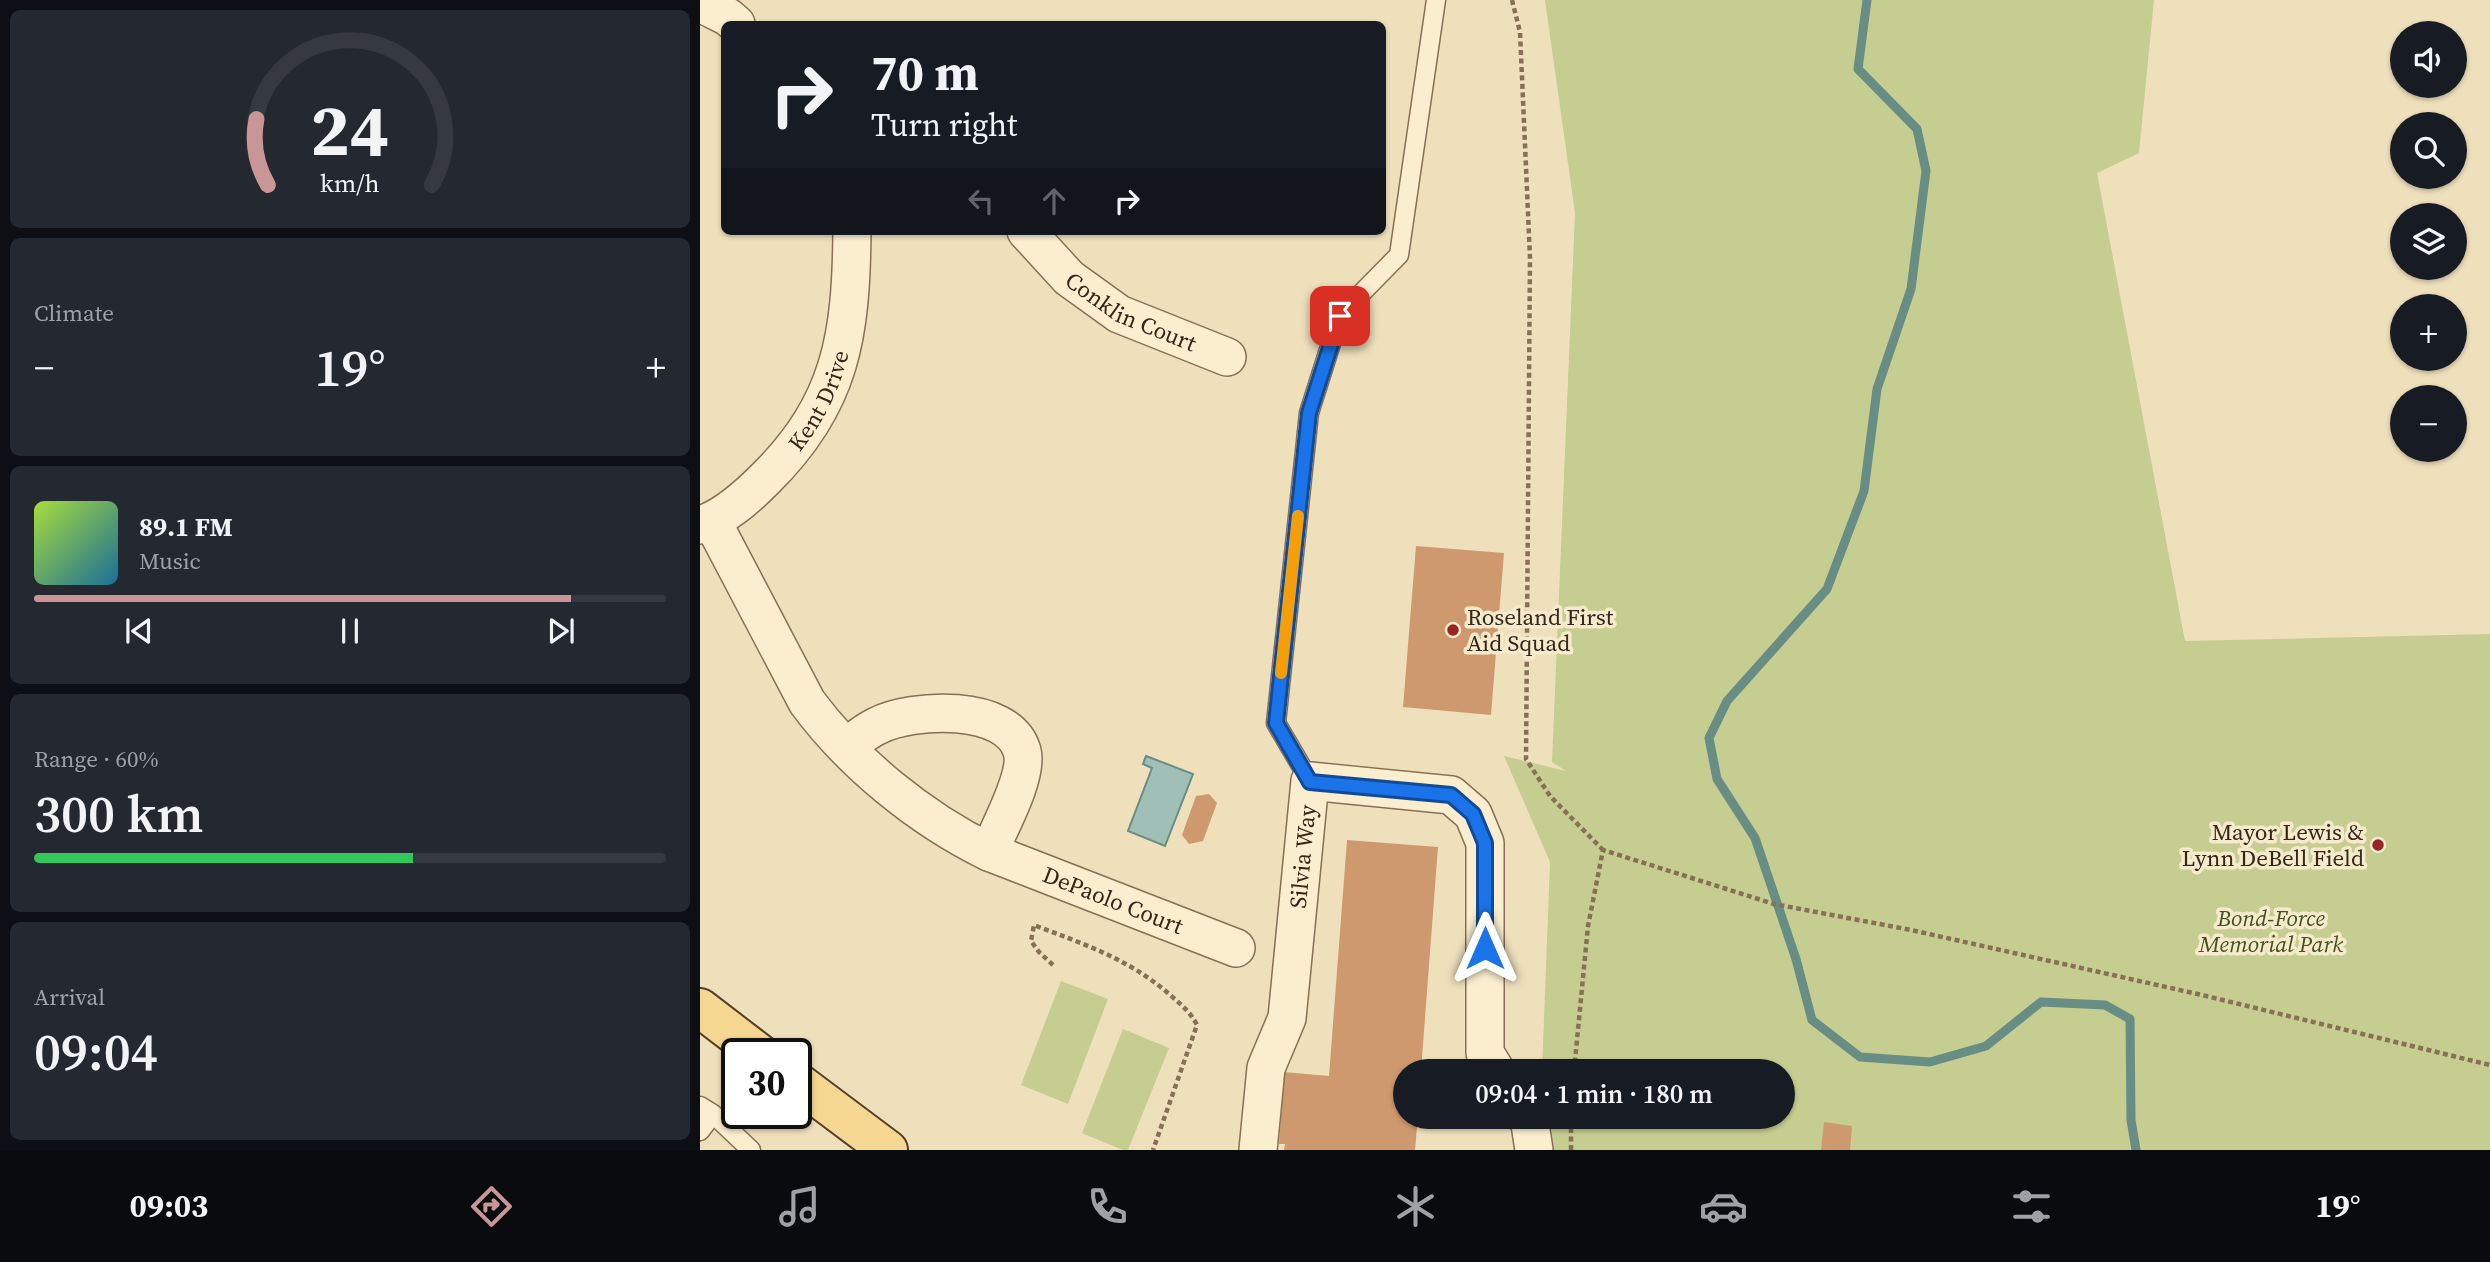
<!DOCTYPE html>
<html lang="en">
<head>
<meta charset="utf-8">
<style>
	:root { --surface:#171b24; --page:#242831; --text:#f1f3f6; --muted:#9ea1a6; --line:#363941; --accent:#c99697 }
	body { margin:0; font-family:"Source Serif 4",serif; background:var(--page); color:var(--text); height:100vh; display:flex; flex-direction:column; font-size:26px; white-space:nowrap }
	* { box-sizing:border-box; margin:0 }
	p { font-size:23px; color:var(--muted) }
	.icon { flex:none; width:38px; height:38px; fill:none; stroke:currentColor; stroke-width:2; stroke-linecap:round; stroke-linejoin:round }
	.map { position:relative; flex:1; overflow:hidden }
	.drawer { display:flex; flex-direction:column; gap:10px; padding:10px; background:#0d0f14; width:700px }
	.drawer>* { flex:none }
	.banner { position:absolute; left:21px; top:21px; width:665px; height:214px; border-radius:10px; box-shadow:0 2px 5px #0004; background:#171b24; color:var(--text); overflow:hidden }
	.buttons { position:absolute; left:1690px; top:21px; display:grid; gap:14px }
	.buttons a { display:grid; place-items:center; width:77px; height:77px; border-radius:50%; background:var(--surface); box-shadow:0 2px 5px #0004; font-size:35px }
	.speed { position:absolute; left:21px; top:1038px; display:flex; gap:14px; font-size:35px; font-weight:700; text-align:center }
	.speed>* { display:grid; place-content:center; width:91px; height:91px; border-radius:50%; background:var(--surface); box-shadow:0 2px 5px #0004; line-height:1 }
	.speed .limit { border:4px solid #111; border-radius:10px; background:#fff; color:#111 }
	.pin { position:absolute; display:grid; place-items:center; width:60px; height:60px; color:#fff; margin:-30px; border-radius:14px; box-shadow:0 4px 10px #0006 }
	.me { position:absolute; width:77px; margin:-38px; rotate:0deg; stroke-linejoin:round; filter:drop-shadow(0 0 5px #0008) }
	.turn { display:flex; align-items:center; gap:24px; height:147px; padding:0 35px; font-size:32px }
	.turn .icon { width:91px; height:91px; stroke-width:2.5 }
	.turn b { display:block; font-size:49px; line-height:60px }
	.lanes { display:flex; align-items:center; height:66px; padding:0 35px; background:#0003; justify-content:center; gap:35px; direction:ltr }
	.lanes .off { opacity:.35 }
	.big { font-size:52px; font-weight:600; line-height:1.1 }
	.drawer .widget { flex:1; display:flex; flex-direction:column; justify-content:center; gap:10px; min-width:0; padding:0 24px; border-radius:10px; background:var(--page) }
	.drawer .dial { align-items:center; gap:0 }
	.dial svg { height:182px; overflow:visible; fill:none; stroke:var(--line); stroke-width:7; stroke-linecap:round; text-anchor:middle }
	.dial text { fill:var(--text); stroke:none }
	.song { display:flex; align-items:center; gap:21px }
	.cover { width:84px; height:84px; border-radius:10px; background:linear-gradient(135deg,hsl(80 70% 55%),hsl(200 70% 35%)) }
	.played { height:7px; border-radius:4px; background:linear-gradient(90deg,var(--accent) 85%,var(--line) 85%) }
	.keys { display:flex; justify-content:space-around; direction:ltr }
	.heat { display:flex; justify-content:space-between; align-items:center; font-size:38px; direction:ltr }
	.charge { height:10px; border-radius:5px; background:linear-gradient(90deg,#34c759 60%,var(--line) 0) }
	.trip { position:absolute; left:693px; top:1059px; width:402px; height:70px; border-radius:35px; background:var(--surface); box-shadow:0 2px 5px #0004; font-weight:600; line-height:70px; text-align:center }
	.menu { display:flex; height:112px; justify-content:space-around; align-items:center; background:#090b0e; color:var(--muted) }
	.menu .icon { width:49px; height:49px }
	.menu .selected { color:var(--accent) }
	.menu b { font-size:32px; color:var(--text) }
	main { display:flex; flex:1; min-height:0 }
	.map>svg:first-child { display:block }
</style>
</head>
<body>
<main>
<section class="drawer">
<div class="widget dial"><svg viewBox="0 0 100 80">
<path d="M14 69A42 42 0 1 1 86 69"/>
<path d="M14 69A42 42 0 0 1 9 40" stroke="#c99697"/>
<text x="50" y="56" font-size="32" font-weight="700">24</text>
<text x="50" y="72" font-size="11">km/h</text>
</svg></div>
<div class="widget"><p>Climate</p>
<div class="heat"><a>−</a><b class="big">19°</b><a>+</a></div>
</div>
<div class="widget">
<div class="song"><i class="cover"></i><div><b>89.1 FM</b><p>Music</p></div></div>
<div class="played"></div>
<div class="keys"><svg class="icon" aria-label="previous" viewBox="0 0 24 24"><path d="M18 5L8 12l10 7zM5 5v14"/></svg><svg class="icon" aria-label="pause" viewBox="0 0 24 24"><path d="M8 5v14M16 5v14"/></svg><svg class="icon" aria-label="next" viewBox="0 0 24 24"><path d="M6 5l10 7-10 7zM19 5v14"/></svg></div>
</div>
<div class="widget"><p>Range · 60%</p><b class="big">300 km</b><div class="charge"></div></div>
<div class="widget"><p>Arrival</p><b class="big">09:04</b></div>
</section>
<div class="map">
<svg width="1790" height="1150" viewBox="0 0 1790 1150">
	<rect width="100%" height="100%" fill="#efe0bc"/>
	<!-- green -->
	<path fill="#c5cd90" d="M845,0H1454L1439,153L1397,173L1485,641L1790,634V1150H838L840,1117L1083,1116V1071H842L850,862L804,756L866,771L852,762L875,213Z
		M361,981L408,999L368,1104L321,1085Z
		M423,1029L469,1048L428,1150H423L382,1133Z"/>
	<!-- water -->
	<path fill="#a0c0b7" stroke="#688d84" stroke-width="2" d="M446,756L493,774L465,846L428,831L452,768L443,764Z"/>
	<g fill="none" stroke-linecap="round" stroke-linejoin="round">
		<!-- stream -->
		<path stroke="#688d84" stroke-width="9" d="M1167,0L1158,69L1217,129L1226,171L1211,289L1177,389L1164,491L1127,589L1027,701L1009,738L1017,779L1055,838L1096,959L1112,1020L1160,1057L1230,1062L1286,1046L1341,1002L1405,1005L1430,1019L1431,1120L1436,1150"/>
	</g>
	<!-- building -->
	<path fill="#cf9970" d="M716,546L804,553L791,715L703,707Z
		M509,794L517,803L503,841L489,844L482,835L496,796Z
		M647,840L738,847L721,1071H705V1116H718L715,1150H584L585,1144H579L584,1072L629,1076Z
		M1124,1122L1152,1126L1150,1150H1121Z"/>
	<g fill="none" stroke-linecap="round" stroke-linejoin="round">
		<defs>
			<path id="service" d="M610,781L576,723L609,413L640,315L699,255L736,0
				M0,1106L13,1114L51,1150
				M0,1131L13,1114"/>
			<g id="minor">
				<path d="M0,3L28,17L36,24"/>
				<path id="s1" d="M326,231L369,278L419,314L527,357"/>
				<path d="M12,521L107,702C152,763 221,819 289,852C299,828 329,775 322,751C308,703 212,708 177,726C166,731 156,740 146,747"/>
				<path id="s2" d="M0,525C24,518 47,497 65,479C142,403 151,335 152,231"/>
				<path id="s3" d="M289,852L536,948"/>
				<path d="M826,1116L830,1124L834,1150"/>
				<path id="s4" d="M558,1150L566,1068L587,1018L610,781L751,795L773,814L785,843V1053L796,1071"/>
			</g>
			<path id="primary" d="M0,1008L60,1054
				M96,1081L188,1150"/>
		</defs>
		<!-- service casing -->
		<use href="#service" stroke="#877055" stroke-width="21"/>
		<!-- minor casing -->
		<use href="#minor" stroke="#877055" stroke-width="40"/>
		<!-- primary casing -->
		<use href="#primary" stroke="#543e2a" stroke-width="42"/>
		<!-- path -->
		<path stroke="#877055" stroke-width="4.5" stroke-dasharray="5 3.5" stroke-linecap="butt" d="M812,0L820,32L830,258L826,759L850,796L903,850
			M353,965L339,952L331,941L334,925C383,944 427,958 468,993C479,1003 490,1011 497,1025L453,1150
			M874,1071L888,926L903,850L1074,904L1211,930L1502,995L1790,1065
			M871,1150V1116"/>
		<!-- service -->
		<use href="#service" stroke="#faeecf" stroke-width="18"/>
		<!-- minor -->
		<use href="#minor" stroke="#faeecf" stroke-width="37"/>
		<!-- primary -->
		<use href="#primary" stroke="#f5d791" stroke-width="38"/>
	</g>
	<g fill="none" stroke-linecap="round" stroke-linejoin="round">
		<defs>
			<path id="route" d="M640,316L609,413L576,723L610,782L751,795L773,814L785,843V948"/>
		</defs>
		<!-- route casing -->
		<use href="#route" stroke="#114b97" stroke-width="18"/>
		<!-- route -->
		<use href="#route" stroke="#1a73e8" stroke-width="12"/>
		<!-- slow -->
		<path stroke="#f59e0b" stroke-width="12" d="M581,673L598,516"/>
	</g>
	<!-- markers -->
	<g fill="#982423" stroke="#f6eacc" stroke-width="2.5">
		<circle cx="753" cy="630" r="7"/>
		<circle cx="1678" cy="845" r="7"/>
	</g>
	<g text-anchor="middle" stroke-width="7" stroke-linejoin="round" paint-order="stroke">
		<!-- street labels -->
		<g font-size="23" fill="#35281b" stroke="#f6eacc">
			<text dy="8" stroke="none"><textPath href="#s1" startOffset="135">Conklin Court</textPath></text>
			<text dy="8" stroke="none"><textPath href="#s2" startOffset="177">Kent Drive</textPath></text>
			<text dy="8" stroke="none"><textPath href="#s4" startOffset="299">Silvia Way</textPath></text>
			<text dy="8" stroke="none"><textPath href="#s3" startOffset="133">DePaolo Court</textPath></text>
		</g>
		<!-- poi labels -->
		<g font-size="23" fill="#35281b" stroke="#f6eacc" text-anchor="start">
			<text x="767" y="625">Roseland First<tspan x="767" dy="26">Aid Squad</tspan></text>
			<text x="1664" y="840" text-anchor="end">Mayor Lewis &amp;<tspan x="1664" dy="26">Lynn DeBell Field</tspan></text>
		</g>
		<!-- park labels -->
		<g font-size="23" font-style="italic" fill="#455220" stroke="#f6eacc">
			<text x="1571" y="926">Bond-Force<tspan x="1571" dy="26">Memorial Park</tspan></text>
		</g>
	</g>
</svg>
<div class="buttons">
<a><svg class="icon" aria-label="sound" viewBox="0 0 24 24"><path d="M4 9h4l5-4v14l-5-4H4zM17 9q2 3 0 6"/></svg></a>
<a><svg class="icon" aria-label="search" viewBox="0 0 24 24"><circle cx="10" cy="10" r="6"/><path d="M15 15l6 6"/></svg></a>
<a><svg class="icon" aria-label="layers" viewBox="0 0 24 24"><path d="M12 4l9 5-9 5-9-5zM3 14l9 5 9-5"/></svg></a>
<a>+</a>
<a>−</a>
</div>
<div class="speed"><div class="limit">30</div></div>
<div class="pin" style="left:640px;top:316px;background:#d93025"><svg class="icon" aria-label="arrive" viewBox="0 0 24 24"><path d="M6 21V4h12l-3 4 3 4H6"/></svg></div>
<svg class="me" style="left:785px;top:948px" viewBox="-20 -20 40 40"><path d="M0-17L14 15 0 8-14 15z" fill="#1a73e8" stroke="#fff" stroke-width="4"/></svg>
<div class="trip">09:04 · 1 min · 180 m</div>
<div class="banner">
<div class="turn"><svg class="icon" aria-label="right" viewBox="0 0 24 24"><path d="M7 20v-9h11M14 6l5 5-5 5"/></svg><div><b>70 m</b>Turn right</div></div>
<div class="lanes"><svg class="icon off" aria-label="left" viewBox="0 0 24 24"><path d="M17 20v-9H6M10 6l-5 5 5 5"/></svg><svg class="icon off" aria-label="ahead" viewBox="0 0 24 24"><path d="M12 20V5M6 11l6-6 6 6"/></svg><svg class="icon" aria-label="right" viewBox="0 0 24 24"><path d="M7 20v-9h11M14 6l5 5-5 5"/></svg></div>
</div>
</div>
</main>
<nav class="menu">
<b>09:03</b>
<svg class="icon selected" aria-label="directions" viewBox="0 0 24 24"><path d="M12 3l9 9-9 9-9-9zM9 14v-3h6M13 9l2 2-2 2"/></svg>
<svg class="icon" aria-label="music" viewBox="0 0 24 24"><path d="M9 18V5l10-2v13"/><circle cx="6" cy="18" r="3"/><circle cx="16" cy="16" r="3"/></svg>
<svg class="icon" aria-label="phone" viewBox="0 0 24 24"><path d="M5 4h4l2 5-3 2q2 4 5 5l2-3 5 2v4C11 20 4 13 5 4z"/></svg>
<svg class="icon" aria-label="climate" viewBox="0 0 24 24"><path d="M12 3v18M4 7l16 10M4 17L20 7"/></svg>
<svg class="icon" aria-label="car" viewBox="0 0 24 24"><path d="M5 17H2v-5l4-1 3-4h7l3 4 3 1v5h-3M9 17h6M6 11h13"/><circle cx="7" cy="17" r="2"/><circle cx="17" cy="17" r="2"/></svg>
<svg class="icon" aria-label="filters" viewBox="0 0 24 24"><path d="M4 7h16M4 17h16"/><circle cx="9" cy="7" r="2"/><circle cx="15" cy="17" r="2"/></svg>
<b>19°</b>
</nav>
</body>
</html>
